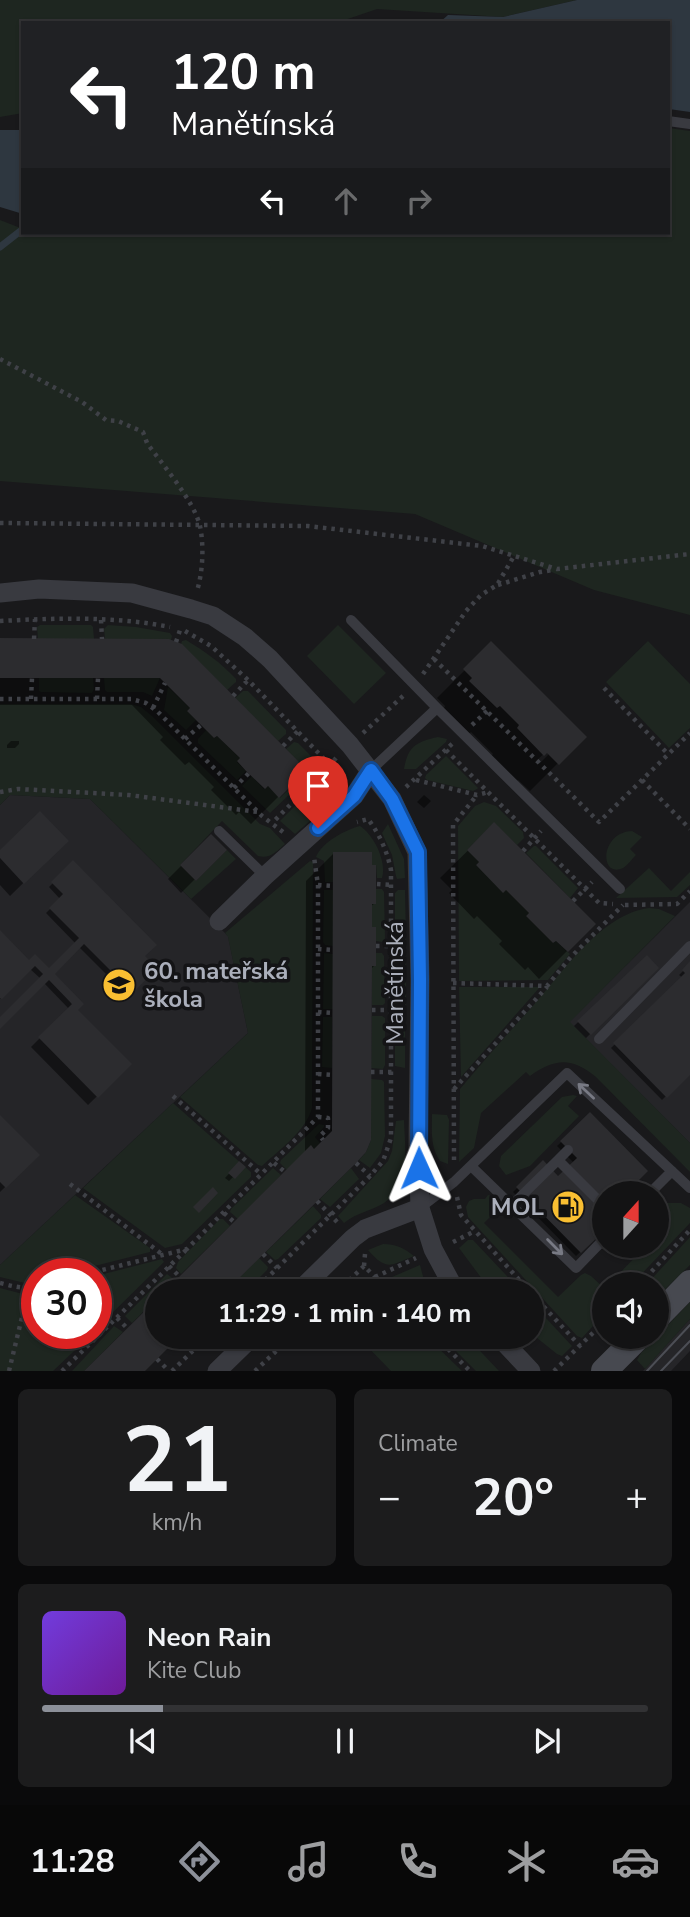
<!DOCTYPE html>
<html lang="en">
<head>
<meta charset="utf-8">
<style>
	:root { --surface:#131314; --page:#1c1c1d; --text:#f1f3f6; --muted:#9d9ea0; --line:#323234; --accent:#8c9099 }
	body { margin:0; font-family:"Nunito Sans",sans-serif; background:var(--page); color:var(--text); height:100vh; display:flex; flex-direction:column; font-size:26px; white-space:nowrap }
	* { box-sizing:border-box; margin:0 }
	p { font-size:23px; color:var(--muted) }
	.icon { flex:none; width:38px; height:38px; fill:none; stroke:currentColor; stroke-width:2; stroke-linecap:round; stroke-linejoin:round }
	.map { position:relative; height:1371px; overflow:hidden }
	.panel { display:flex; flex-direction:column; gap:18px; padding:18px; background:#0a0a0b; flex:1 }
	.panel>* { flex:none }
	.top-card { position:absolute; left:21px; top:21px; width:649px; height:214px; border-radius:0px; box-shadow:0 2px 5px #0004,0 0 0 2px var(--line); background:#202124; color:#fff; overflow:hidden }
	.needle { width:46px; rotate:21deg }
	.controls { position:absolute; left:592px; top:1181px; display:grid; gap:14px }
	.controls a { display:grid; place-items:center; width:77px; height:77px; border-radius:50%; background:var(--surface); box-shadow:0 2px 5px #0004,0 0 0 2px var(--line); font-size:35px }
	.speed { position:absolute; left:21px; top:1258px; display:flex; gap:14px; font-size:35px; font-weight:700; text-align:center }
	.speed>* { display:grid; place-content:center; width:91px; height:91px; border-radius:50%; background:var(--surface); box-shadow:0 2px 5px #0004,0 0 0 2px var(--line); line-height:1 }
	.speed .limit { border:10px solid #d22; background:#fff; color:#111 }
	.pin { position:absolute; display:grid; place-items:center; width:60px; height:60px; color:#fff; margin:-72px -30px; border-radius:50% 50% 50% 0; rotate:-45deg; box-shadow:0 0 7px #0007 }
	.pin .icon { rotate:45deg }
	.me { position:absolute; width:77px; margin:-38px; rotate:359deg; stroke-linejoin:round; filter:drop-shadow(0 0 5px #0008) }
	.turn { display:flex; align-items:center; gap:24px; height:147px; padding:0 35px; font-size:32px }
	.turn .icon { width:91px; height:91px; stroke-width:2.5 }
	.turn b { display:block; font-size:49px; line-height:60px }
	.lanes { display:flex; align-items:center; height:66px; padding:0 35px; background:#0003; justify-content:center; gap:35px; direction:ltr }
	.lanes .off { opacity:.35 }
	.big { font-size:52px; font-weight:700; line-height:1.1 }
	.panel .widget { flex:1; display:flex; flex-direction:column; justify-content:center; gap:10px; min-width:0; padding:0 24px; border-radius:10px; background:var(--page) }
	.panel .dial { align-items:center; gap:0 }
	.dial b { font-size:91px; line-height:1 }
	.song { display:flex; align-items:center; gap:21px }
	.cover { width:84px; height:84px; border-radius:10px; background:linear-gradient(135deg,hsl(260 70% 55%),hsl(280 70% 35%)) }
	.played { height:7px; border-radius:4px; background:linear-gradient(90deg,var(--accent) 20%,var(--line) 20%) }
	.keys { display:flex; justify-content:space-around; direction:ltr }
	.heat { display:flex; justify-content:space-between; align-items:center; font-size:38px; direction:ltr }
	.panel .tiles { flex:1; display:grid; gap:18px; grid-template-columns:1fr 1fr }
	.widget:last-child { grid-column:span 2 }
	.trip { position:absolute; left:145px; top:1279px; width:399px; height:70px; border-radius:35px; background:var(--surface); box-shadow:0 2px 5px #0004,0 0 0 2px var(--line); font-weight:700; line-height:70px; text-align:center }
	.dock { display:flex; height:112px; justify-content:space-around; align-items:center; background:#080808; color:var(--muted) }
	.dock .icon { width:49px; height:49px }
	.dock .on { color:var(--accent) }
	.dock b { font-size:32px; color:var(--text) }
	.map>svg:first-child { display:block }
</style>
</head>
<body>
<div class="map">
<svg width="690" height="1371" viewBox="0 0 690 1371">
	<rect width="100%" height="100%" fill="#19191b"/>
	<!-- built -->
	<path fill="#252528" d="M10,795L90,799L228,936L248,1033L0,1265V805Z
		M690,902V1143L569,1022Z
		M690,1319V1351L671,1371H643Z"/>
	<!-- green -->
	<path fill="#1e2620" d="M0,0H577L503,17L377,9L336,23H23V113L0,117Z
		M669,128L690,131V615L594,590L415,514L0,481V220L23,229V233L38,235L144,233H668Z
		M40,625H91L93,627L94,639H38L37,627Z
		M108,625L136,627L170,633L172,636L171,640L105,639L104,629Z
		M338,625L386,673L354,704L307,656Z
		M186,640C206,652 220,662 236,679V682L227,690L181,644L182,641Z
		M648,641L690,684V728L669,748L606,682Z
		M39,678H93L94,689L92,693L41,692L39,691Z
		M104,678H160L152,696L143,692H107L105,690Z
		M168,687L190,708L187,711L196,720L186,730L164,710Z
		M243,691H248L286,730V734L278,741L235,698Z
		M0,704H131L141,707L152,716L260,824L270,828L285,844C276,852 270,859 258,856L222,821L180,865L196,881L227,850L236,859L191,899L90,799L10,795L0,805Z
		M206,730L214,738L217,736L240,758L237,762L246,771L237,780L198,743V739Z
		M438,737L447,739L446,742L416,769H404C408,746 416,742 438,737Z
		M294,742L298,743L315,760L316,767L314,771L270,813L242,786L252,776L264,789L268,786L280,798L307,771L286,749Z
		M446,756L478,788L477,789L473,791L427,780L425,778L426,775Z
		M316,785L326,786L338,795L334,800L295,834L280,821Z
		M484,802L496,806L523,832L524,838L517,845L494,823L467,850L479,862L476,865L506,890L529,913L526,916L553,943L556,941L570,954L548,980L459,981L458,826L475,806Z
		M388,824L404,859L405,878L397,879L396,876L392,855L382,833Z
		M360,826C374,835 387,862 382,878H377L376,865H372V852H334L333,882H325L324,861L316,857C322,842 345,830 360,826Z
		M632,831L642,837L630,849L636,855C632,859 628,865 623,868C599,879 600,832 632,831Z
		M534,846H536L578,888L570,898L526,853Z
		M310,861L313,862L312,1108C306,1131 279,1150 262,1166L258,1165L180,1097L248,1033L228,937L225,933Z
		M649,868L671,891L690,872V885L677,897L616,898Z
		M376,889H382L384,892L385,939L382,942L376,941V928L372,927V904L376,903Z
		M324,890H333V946L325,945L323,942Z
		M398,890H405L406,941H398L395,938V893Z
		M649,908L659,909L675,916L570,1022L690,1143V1172L596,1077C572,1057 555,1058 530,1076L526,1072L481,1113L474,1148L459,1162L460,1089C484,1061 507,1034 532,1007C562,973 601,914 649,908Z
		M324,953L333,954V1009H323Z
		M376,953H382L384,956L385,1003L383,1005H372V966H376Z
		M398,953H406V1005L398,1006L395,1003V955Z
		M459,987H540L461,1077Z
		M372,1016H382L385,1018V1065L383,1069L371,1068Z
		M397,1016H405V1068L395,1066V1020Z
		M323,1017H332V1068L322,1067Z
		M371,1079L382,1080L384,1082L385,1136L381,1153L370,1168L359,1160L366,1152L371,1140Z
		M573,1095L577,1096L568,1106L579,1116L530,1166L506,1175L499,1166L501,1156L562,1097Z
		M173,1103L251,1172V1177L182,1244L165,1248L83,1188Z
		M432,1114L447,1115L449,1120L448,1164L440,1161C430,1146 432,1131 432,1114Z
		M404,1120C405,1149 411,1184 384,1203C371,1211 358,1212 344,1223L338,1216L388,1161L392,1151L396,1121Z
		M319,1124L324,1125V1127L315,1137L320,1143L314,1149L311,1146L287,1170L280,1163L281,1160Z
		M273,1168L281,1175L238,1219L230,1212L231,1209Z
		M351,1168L359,1179L330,1207L320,1199Z
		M75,1195L150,1248V1252L63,1274H37V1281L25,1283L0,1277V1265Z
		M488,1195L493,1196L498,1203L497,1210L484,1223L558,1297L581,1275L585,1273L591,1276L604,1288V1314L582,1338L577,1336L468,1217L466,1207L469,1201L474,1199H485Z
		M665,1203H681L690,1208V1223L632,1284H609L646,1246H656V1207Z
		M313,1206L321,1215V1218L278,1259L275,1260L266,1252Z
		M220,1219H223L230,1226L181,1274L176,1268L178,1262Z
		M690,1237V1265L656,1298V1284H647Z
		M468,1240H473L521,1291H491L459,1248Z
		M383,1244C396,1244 404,1248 414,1256C391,1265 387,1272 368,1250Z
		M259,1258L268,1267L267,1270L246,1291L225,1292Z
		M162,1259L164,1262L96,1329V1276Z
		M420,1265L424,1280L430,1291H396L385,1280Z
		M167,1274L175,1280L164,1291L158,1292L157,1298L132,1323L125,1316Z
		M0,1288L19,1293L37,1291V1334H92L53,1371H0Z
		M690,1302V1319L645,1369L637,1360L641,1353Z
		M532,1303L572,1346L562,1356L557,1354L532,1334Z
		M114,1326L123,1332L84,1371H72Z
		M358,1337H427L462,1371H391Z
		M442,1337H467L499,1371H476Z"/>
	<!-- water -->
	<path fill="#2e3740" d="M577,0H690V112L669,109L668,23H439L448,15L503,17Z
		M0,130H23V214L0,207Z"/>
	<!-- shadow -->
	<path fill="#0007" fill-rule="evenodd" d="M0,640H169L305,770L251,824L239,812L236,815L211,790L214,787L189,762L185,765L160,740L163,737L132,705H0Z
		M491,644L584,737L530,791L518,780L515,783L490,757L493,754L471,732L468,735L443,710L445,706L437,698ZM548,750V755L539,764L536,761Z
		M11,741H19V744L15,748H7V745Z
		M424,795L431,801L424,808L417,802Z
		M494,825L594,924L539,979L528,967L525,970L499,944L502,941L477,916L474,919L449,893L452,890L440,878Z
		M211,836L224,850L181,893L168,879Z
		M66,841L10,896L0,885V852Z
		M334,853L375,903L370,907L374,966L370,970V1139L305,1154L306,881Z
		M73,863L143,956L155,968L127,995L79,947L52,974L76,1010L130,1064L88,1105L31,1047L69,1009L44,983L0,1026V1019L41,979L30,969L0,999V933L29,962L49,970L76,944L46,913L60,899L49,887Z
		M646,958L657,968L586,1038L574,1026Z
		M690,964V1072L662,1100L611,1048L683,978L679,975Z
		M590,1115L596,1216L604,1229L576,1256L513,1192L543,1163L558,1178L574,1163L557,1146Z
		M0,1117L38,1155L0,1192Z
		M239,1163L243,1167L229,1181L225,1178Z"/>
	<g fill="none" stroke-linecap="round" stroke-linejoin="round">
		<!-- stream -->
		<path stroke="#2e3740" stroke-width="7" d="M0,247L23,229"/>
	</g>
	<!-- building -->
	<path fill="#2c2c2f" d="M0,638L169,639L182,644L307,770L279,798L268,786L265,789L246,771L237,761L240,758L217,736L214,738L187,711L190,708L160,678H0Z
		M491,641L587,737L559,765L547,753L544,756L517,728L519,725L500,706L497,708L469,681L472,678L463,669Z
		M40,811L69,841L24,884L0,858V850Z
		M494,822L596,924L568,952L556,941L553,943L526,916L529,913L506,890L503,893L476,865L479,862L467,850Z
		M211,834L227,850L196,881L180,865Z
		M333,852H372V865H376V904H372V927H376V966H372L371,1140L366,1152L356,1163L225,1292H164L311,1145L314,1149L332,1131Z
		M73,860L157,945L145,956L157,968L133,993L84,944L55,974L84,1004L78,1010L132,1064L98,1098L38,1037L72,1004L49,980L0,1029V1017L43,974L35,966L2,999L0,998V930L29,960L35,954L49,968L79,938L49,908L63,894L51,882Z
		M647,955L659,968L591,1035L577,1021Z
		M690,961V1075L667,1098L613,1043L685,973L682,970Z
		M590,1112L648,1171L625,1194H604V1211L598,1216L604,1222V1231L581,1253L516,1187L543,1160L558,1176L577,1158L560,1141Z
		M0,1115L40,1155L6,1188L0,1182Z
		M239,1161L246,1167L235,1179L228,1173Z
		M213,1187L218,1193L199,1213L193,1207Z
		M158,1298V1337H179L145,1371H84Z"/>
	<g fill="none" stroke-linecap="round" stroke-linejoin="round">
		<!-- path -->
		<path stroke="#3f4147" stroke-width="4.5" stroke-dasharray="3.5 5" stroke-linecap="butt" d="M0,359L82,402L106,420L118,421L143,432L147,443C162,464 194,501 200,526C204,546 203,571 197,591
			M0,523L308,526L482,546L557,569L690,554
			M498,585L540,572L553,570
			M101,620L102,639
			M0,621C56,618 115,616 170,627
			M185,631L211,646L248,680L330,765L272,823
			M34,639L35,619
			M176,642L180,630
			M434,659L599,822L690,733
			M423,674L466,611L481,595L497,585L514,556
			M604,688L668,754
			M233,696L248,680
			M0,699H131L146,703L157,711L262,816L283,832
			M31,699L32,678
			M97,699L98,678
			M153,708L165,683
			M472,725L487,711
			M363,733L403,696
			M185,739L201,725
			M283,746L298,731
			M446,750L599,903L613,904
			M336,758L330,765L342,781
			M416,780L477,795L489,792
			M642,780L690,829
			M406,787L453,743
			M234,788L249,773
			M0,792L18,789L129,795L258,812
			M523,851L541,831
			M377,884L391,885
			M318,885L333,886
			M573,901L592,882
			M625,905L677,904L690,891
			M376,946H391
			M318,949L333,950
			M453,983L547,986L570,958L623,905
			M372,1010H391
			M318,1012L332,1013
			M371,1072H392
			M318,1074L332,1075
			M454,1089L547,987
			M173,1096L262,1175
			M318,1117L328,1118V1128L320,1136L323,1140
			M454,1160L453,825L477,795
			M274,1163L285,1172
			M356,1163L370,1176
			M70,1184L163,1255
			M457,1197L461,1215L530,1292
			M317,1201L339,1224
			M224,1213L234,1222
			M453,1242L475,1231
			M263,1254L277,1268
			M365,1254L364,1266L390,1292
			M169,1266L179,1276
			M86,1274L187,1249L318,1117V885L314,857
			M375,1277L416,1258
			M0,1283C13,1286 24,1290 37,1286
			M640,1284L690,1230
			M253,1292L370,1176L383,1161L391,1138V870C387,851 380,835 368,819L357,822
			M337,1292L364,1266
			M532,1294L580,1346
			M117,1318L127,1328
			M436,1337L470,1371
			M157,1359L169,1371
			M9,1371L29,1288
			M62,1371L186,1250
			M172,1371L207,1337
			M255,1371L291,1337
			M554,1371L604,1322"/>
		<!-- lane -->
		<path stroke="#393a40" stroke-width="10" d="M668,121L690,124
			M351,620L437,708L620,889
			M371,770L437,708
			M219,831L265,876
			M599,1039L690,946
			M558,1160L568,1150
			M471,1166L576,1268L604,1239
			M649,1194L672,1171
			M512,1205L558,1160L604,1206
			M421,1207L454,1182L567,1073L690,1188"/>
		<!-- street -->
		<path stroke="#393a40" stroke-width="19" d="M0,593L39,589L132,593L191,609L213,616L245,637L270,659L350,745L392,799L417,852L420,980L418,1148L420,1208L433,1249L456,1292
			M219,921L265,876L354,796L371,770
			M298,1292L353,1238L365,1229L420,1208
			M499,1337L531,1371
			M217,1371L252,1337"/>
		<!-- secondary -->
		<path stroke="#474950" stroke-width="26" d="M656,1318L690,1283
			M604,1371L638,1337"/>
		<!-- tram -->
		<path stroke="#4c4e55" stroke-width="2" d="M647,1371L690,1325
			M661,1371L690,1341"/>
	</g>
	<!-- one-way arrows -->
	<defs><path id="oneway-shaft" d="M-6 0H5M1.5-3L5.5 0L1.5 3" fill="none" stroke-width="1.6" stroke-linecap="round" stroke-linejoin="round" transform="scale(1.75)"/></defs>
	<g stroke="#787a84">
		<use href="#oneway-shaft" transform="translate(586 1091) rotate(-137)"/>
		<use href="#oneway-shaft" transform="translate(555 1247) rotate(45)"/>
	</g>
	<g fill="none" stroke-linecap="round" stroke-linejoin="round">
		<defs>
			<path id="route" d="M318,828L354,796L371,770L392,799L418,852L420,980L419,1168"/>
		</defs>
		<!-- route casing -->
		<use href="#route" stroke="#114b97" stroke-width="18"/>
		<!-- route -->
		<use href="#route" stroke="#1a73e8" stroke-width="12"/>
	</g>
	<!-- icons -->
	<defs>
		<symbol id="school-disc" viewBox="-11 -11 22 22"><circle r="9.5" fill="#f9bf32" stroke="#141416"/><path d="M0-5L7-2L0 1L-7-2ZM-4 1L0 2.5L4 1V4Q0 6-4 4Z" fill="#111"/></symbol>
		<symbol id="fuel-disc" viewBox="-11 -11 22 22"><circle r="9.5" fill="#f9bf32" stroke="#141416"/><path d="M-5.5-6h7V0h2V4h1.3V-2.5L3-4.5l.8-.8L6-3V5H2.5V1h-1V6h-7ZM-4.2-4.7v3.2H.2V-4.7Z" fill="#111"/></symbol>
	</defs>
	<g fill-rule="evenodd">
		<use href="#school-disc" x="100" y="966" width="38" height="38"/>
		<use href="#fuel-disc" x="549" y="1188" width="38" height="38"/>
	</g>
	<g text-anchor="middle" stroke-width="7" stroke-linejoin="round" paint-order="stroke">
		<!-- poi labels -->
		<g font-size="24" font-weight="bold" fill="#abafbb" stroke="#141416" text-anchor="start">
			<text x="144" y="979">60. mateřská<tspan x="144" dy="28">škola</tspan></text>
			<text x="544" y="1215" text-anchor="end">MOL</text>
		</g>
		<!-- street labels -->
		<g font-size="24" fill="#abafbb" stroke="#141416">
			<text transform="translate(395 983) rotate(-90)" y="8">Manětínská</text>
		</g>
	</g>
</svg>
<div class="controls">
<a><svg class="needle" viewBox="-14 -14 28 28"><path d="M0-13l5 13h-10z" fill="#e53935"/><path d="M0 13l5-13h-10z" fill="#9d9ea0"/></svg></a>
<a><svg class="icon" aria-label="sound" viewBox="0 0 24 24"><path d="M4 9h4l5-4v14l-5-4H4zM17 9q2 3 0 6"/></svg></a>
</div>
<div class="speed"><div class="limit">30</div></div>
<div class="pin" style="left:318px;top:828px;background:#d93025"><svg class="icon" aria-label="arrive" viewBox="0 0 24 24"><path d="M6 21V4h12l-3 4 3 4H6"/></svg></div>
<svg class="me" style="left:419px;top:1168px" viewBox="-20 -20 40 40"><path d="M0-17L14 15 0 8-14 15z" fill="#1a73e8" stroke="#fff" stroke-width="4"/></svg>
<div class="trip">11:29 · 1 min · 140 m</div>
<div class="top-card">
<div class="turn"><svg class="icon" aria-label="left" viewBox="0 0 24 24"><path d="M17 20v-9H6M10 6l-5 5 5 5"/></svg><div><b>120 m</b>Manětínská</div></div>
<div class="lanes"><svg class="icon" aria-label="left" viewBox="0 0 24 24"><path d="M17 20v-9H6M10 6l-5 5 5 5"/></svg><svg class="icon off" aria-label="ahead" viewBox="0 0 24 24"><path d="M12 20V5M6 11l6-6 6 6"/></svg><svg class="icon off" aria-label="right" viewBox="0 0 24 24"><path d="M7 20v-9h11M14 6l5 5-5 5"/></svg></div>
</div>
</div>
<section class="panel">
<div class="tiles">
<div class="widget dial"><b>21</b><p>km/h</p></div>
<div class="widget"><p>Climate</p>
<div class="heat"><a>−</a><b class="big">20°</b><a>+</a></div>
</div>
<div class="widget">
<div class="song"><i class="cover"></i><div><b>Neon Rain</b><p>Kite Club</p></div></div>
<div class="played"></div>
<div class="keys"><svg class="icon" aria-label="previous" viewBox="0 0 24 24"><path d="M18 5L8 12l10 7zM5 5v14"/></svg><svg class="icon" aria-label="pause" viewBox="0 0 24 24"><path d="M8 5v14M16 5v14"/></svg><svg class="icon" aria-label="next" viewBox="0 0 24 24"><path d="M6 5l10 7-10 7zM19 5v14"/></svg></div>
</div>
</div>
</section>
<nav class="dock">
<b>11:28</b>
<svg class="icon on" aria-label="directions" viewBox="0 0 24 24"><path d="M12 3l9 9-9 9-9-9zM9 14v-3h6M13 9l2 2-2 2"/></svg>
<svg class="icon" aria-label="music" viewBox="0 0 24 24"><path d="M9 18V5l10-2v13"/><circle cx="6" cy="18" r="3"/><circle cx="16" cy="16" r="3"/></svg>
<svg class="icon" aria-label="phone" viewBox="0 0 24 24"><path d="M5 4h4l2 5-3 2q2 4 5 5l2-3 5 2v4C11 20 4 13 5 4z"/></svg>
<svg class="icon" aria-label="climate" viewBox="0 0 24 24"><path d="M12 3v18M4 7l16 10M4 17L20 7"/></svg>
<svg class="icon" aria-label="car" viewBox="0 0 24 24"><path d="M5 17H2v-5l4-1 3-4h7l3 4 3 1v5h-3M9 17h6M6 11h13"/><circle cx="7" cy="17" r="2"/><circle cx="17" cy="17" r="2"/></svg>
</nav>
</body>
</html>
